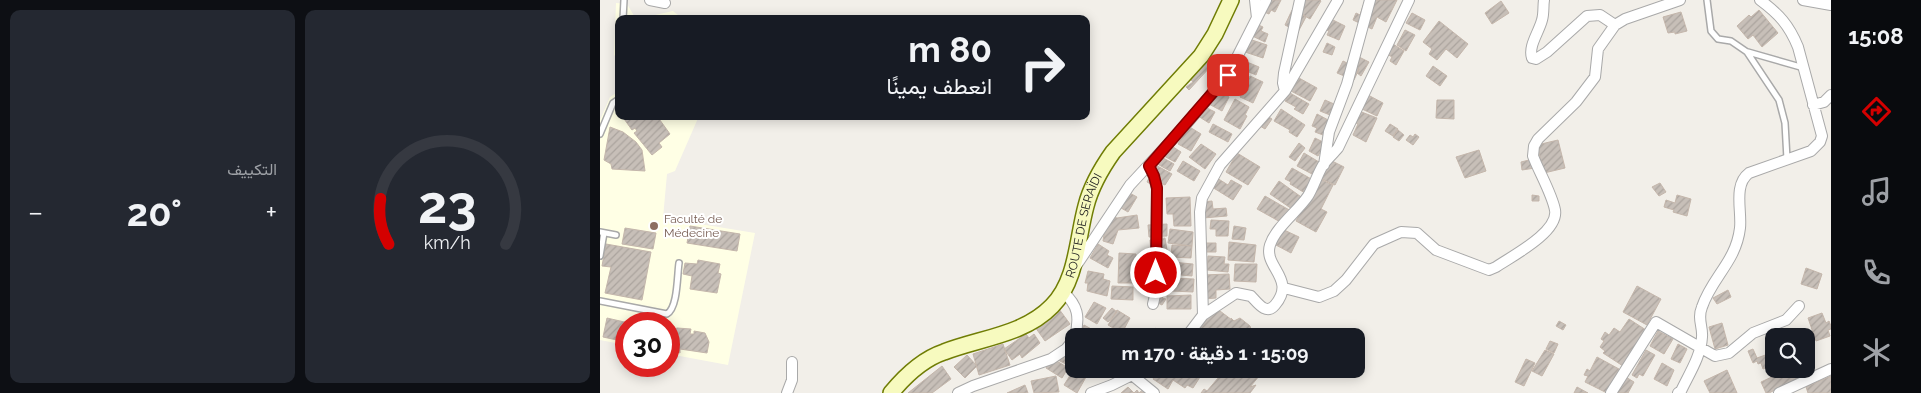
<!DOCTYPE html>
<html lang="ar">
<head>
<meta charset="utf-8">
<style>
	:root { --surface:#171b24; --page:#242831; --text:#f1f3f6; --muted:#9ea1a6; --line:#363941; --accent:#d40000 }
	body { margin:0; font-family:Raleway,Vazirmatn,sans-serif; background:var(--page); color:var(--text); direction:rtl; height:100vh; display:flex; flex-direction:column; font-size:19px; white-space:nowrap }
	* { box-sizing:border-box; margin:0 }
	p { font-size:16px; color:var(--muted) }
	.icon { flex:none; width:28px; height:28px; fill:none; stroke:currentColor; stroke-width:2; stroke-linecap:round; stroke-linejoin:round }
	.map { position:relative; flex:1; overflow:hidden; direction:ltr }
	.panel { display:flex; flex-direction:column; gap:10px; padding:10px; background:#0d0f14; width:600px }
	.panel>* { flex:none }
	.hud { position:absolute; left:15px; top:15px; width:475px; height:105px; border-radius:10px; box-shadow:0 2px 12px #0003; direction:rtl; background:#171b24; color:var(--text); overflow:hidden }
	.tools { position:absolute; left:1165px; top:328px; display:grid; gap:10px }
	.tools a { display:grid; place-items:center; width:50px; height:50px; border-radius:10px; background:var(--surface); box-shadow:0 2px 12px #0003; font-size:25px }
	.speed { position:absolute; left:15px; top:312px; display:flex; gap:10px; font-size:25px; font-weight:700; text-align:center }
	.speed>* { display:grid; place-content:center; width:65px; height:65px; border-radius:50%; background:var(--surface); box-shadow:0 2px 12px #0003; line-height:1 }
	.speed .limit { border:8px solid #d22; background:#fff; color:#111 }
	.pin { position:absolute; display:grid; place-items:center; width:42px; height:42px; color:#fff; margin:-21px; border-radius:10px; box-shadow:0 2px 8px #0006 }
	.me { position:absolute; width:55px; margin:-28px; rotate:0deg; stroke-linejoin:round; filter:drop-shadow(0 0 4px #0008) }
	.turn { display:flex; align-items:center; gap:18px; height:105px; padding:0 15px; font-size:22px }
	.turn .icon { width:65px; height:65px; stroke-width:2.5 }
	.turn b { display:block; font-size:35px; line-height:42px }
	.big { font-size:38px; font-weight:700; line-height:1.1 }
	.panel .card { flex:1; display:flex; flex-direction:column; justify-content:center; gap:8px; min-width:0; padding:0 18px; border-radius:10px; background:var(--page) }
	.panel .dial { align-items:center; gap:0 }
	.dial svg { height:130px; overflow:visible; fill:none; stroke:var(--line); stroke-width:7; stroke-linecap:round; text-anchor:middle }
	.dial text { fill:var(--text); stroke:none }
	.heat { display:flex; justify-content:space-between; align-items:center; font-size:28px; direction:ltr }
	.panel .tiles { flex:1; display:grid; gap:10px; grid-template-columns:repeat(2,1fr) }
	.trip { position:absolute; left:465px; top:328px; width:300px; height:50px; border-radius:10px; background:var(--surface); box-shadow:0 2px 12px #0003; font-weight:700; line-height:50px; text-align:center; direction:rtl }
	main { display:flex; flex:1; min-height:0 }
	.dock { display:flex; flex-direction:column; width:90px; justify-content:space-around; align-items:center; background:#090b0e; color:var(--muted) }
	.dock .icon { width:35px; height:35px }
	.dock .on { color:var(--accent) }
	.dock b { font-size:22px; color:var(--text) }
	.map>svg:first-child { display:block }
</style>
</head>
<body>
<main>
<nav class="dock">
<b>15:08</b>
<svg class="icon on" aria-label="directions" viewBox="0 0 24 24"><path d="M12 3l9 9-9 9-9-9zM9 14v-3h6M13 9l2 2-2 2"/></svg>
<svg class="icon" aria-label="music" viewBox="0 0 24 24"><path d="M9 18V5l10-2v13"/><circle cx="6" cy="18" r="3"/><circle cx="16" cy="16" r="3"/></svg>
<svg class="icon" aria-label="phone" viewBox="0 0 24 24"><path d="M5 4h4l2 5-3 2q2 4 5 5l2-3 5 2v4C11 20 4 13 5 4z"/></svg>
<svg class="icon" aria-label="climate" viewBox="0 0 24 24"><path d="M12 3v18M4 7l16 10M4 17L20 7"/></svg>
</nav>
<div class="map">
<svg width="1231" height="393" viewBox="0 0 1231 393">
	<defs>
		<pattern id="building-hatch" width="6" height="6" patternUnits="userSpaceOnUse" patternTransform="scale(1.25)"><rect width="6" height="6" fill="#c7bfb8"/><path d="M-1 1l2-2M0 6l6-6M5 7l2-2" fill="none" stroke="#aba49e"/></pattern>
	</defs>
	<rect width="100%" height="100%" fill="#f2efe9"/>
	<!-- education -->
	<path fill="#ffffe5" d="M16,3L27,4L36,19H19V60L14,55Z
		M73,11L83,19H37Z
		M19,91V116H99L75,171L67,174L63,218L155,233L128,365L69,354V324H26V345L0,340V120L10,97Z"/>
	<!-- building -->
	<path fill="url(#building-hatch)" stroke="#c4b6ab" d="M669,0H681L675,12L671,10L669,14L657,9Z
		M698,0H720L721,1L710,19L693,9Z
		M765,0H797L786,22L777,17L772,29L753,20L756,13L760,15Z
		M901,1L909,13L892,24L885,13Z
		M692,10L706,17L698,32L685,25Z
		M1159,10L1178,33L1162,47L1153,35L1148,39L1137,26L1149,15L1151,17Z
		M1081,12L1087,31L1075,34V32L1068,33L1063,17Z
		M812,13L825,20L820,30L806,23Z
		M729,18L745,26L739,40L727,35L729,31L724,29Z
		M839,21L868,44L857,58L846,49L837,60L829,54L832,49L823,42Z
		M654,23L663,27L661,31L668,34L665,42L648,34Z
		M805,30L815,35L806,51L797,45Z
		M646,38L667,45L663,58L642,51Z
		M727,43L735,47L732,55L723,52Z
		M793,44L804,51L796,65L790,61L792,57L787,54Z
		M753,54L769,62L761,76L757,73L759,69L748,62Z
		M629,55L646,61L642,72L625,66Z
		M603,58L611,66L589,90L586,87L593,82L587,76Z
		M743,61L759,69L754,80L737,73Z
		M647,62L659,67L656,75L644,70Z
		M833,66L847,76L840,86L826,76Z
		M629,67L648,76L642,88L624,80Z
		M650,76L663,82L653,103L640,97Z
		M699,78L717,88L710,101L691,91Z
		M613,88L629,97L622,111L605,102Z
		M690,93L709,104L703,114L694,109L696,107L685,101Z
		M768,95L783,103L777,116L762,109Z
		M635,99L649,107L645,115L647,116L640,129L624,120Z
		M725,100L734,104L730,115L720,111Z
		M837,100H854V119L836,118Z
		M603,106L615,112L609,123L598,116Z
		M681,109L705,125L697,137L689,132L690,130L674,121Z
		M759,111L777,118L766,142L753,135L758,124L754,122Z
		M717,114L730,121L723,135L715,132L717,128L712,126Z
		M666,115L672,119L665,129L660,126Z
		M22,116H53L55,118L57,116L70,134L59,143L62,147L52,155L34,133L37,131L35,128L32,130Z
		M613,124L632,134L628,142L609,132Z
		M790,124L798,129L793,136L785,131Z
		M588,126L601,134L591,151L578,144Z
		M10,127L23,132L36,142L42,150L45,171L12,169L11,164L4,160Z
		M798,130L804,135L799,141L793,137Z
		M815,134L819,137L813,145L806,140L810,135L813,137Z
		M715,138L725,143L718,156L709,151Z
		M958,140L965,168L944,173L937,145Z
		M699,143L705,148L695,161L689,157Z
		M601,144L616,154L605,169L589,157Z
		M570,145L581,152L575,162L564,156Z
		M879,150L886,171L865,178L856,157Z
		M637,153L660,167L648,185L626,172Z
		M704,153L719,162L712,174L697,166Z
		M556,154L574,164L570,171L552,161Z
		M933,159L935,168L922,170L921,162Z
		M730,160L744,167L735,185L722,179Z
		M583,161L600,171L594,181L577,171Z
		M552,163L572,174L565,185L561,183L558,188L547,182L550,176L544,173Z
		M692,168L713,180L705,193L690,184L691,182L685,179Z
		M617,178L628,185L631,180L642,186L633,200L612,187Z
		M722,180L733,185L721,209L727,212L716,232L696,221L711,192L714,194Z
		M679,181L704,199L695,211L670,194Z
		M1060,183L1066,192L1059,196L1052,187Z
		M524,190L537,197L528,212L516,205Z
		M932,195L939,196V201H932Z
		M1077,195L1091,199L1087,216L1073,212L1074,210L1064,207L1066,200L1075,203Z
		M665,196L691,211L684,224L657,209Z
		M590,197L591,226H574L573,214H567L566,198Z
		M612,201L613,209L626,208L627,216L603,218L602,202Z
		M507,215L517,218L537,215L539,228L518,230L513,244L503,241Z
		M611,220L629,221L628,236H616V229H610Z
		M567,224V236L549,237L548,225Z
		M90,226L140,234L137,251L87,243Z
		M634,226L646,228L644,240L632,239Z
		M25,228L56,233L53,249L22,244Z
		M570,229L593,232L592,246L568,243Z
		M682,229L699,237L691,253L674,244Z
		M565,238L567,250L551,252L550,240Z
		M629,242L656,245L654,262L628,260Z
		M605,243H616V252H605Z
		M6,244L51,252L42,300L5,293L11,267L2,266Z
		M498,244L509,251L507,255L513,258L508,268L490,258Z
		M572,245L592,246L591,258L571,257Z
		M519,253L536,254L535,283H518Z
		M552,255L565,258L562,269L549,266Z
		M608,256L625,257L624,264H629L628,272L607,270Z
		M98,260L120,264L118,273L121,274L117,293L90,289L92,276L83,274L85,263L97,264Z
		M571,262L593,264L592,276L570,274Z
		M635,264H657L656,282L634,281Z
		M1206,268L1222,274L1217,289L1201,284Z
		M488,271L504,274L503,279L510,281L507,296L487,291L488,283H485Z
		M550,272H568V282L550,283Z
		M629,274L630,289L616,290V298L604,299L602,275Z
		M572,278L594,279L593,292L572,291Z
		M555,284L566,291L562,298L566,299L562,305L556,302L559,297L550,292Z
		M512,286L533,287V300L511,299Z
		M1037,286L1061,299L1047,325L1023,312Z
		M1128,290L1131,297L1117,304L1113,298Z
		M591,295V309H567V296Z
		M494,302L506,308L497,324L485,317Z
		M512,308L517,312L508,322L503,318Z
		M616,308L632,320L631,318L634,321L640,318L650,326L653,336H593Z
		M459,309L470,324L445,341L435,327Z
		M517,310L530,318L522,333L508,325Z
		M1222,313L1226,323L1229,321L1231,326V329L1228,330L1230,336L1216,341L1208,318Z
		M7,318L33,324H26V342L3,337Z
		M1029,319L1046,330L1023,366L1003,353L1005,351L1000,347L1004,341L1001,339L1005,332L1009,335L1014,328L1020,332Z
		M959,321L966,325L963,330L956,326Z
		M1122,323L1128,345L1115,349L1109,327Z
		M484,325L495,331L493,336H478Z
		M77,328L91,329L90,334H94V331L105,333L109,342L107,353L80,349V353L71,349L70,337L73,330Z
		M556,328L562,336H546Z
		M1208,329L1212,349L1206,350V336H1195L1194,332Z
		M1058,331L1073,339L1064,354L1050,346Z
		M426,334L429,338L434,334L440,343L422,358L420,354L412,360L404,349Z
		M950,341L958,344L954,353L946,349Z
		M403,344L410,365L379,375L373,354Z
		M1078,344L1087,349L1080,363L1071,359Z
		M1153,349L1157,358L1171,353L1174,364L1163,369L1161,363L1158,364L1157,361L1153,363L1148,351Z
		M945,350L954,354L942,376L932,371Z
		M1046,350L1055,355L1043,376L1039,374L1037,378L1032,375Z
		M463,352L474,357L470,366L458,360Z
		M367,355L377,366L365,378L354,367Z
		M997,357L1019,369L1007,393L985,382L988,376L984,375L987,369L990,371Z
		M452,358L468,368L462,378L446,368Z
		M926,359L935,363L924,386L915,382Z
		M1062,363L1074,370L1067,386L1054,379Z
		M342,366L351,379L332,393H308Z
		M474,369L482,371L483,369L490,370L477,393L464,385Z
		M559,369H587L600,377L593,388L587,385L585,388L573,380L568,389L553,379Z
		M623,369H665L650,387L656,385L650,393H601L604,389L607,391L624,371Z
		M1189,369H1205L1207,374L1169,393H1166L1161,382Z
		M1127,370L1137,393H1110L1104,381Z
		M456,376L459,392L434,393L431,381Z
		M1024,376L1034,382L1028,393H1015Z
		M1231,376V393H1208L1206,387Z
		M425,385L428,393H407Z
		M528,387L534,393L537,390L539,393L546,387L548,389L544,393H521Z
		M977,387L988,393H974Z"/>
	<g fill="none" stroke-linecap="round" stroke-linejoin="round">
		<defs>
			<path id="lane" d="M1107,0L1111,31L1118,39L1131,41L1147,52L1179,100L1185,123L1187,159
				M23,19L24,0
				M1148,52L1204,68
				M0,134L13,103L19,99
				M0,232L16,235
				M0,256L4,233
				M0,301L67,314C78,307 77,276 79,263"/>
			<path id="street" d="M50,0L65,3
				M655,0L657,18
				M944,0C943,6 944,14 942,20C939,32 928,46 932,58L936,59L947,52L987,16L1000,15L1015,25
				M1203,0L1231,5
				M685,91L683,83L684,73L700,0
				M1213,105L1224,102L1231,95
				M549,165L554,177L557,189L556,291L553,304
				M724,165L729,132L747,84L770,0
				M476,266L530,185L582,129L628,75L666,0
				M684,288L719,297L734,291L746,280L774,244L801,232L817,233L836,250L889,270L896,267C912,256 959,232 955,210C952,194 939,172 933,156L934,146L938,139L976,102L995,77L998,49L1015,25L1025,19L1080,0
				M463,292C478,305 480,317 475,336
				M603,315L600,212L602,198L620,165L685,91L738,0
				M587,336L603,315L636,293L651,296C657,302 666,316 675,305C697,279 663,267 670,245C676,227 697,212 708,196C714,186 717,175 723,165C727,159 734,153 738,148L809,0
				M532,375L554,393
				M187,393L192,380V362
				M358,393L373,386L451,359L466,349L474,339
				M491,393L512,385L544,369
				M1011,393L1056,322L1115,356L1129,353L1153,333L1186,320L1199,306
				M1078,393L1081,391C1089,374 1101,356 1102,337C1103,326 1097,319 1102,307C1112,277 1136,262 1140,228C1142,211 1133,185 1149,173L1211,151L1220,142L1222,136L1198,47C1189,25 1179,14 1160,0
				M1179,393L1231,369"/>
			<g id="secondary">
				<path id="s1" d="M291,393C305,376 323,359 344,352C380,338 424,335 452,306C477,281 477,239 486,206C491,186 501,169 513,152L601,56L615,34L631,0"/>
			</g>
		</defs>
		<!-- lane casing -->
		<use href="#lane" stroke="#a9a9a9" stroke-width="8"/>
		<!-- street casing -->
		<use href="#street" stroke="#a9a9a9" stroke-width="12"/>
		<!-- secondary casing -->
		<use href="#secondary" stroke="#707d05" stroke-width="18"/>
		<!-- lane -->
		<use href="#lane" stroke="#fff" stroke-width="5"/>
		<!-- street -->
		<use href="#street" stroke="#fff" stroke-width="10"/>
		<!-- secondary -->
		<use href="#secondary" stroke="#f7fabf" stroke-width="15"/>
	</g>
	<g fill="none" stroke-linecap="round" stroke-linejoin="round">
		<defs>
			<path id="route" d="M556,273L557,188L554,176L549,166L628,75"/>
		</defs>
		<!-- route casing -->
		<use href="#route" stroke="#8a0000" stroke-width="12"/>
		<!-- route -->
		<use href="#route" stroke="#d40000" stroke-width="9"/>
	</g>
	<!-- markers -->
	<circle fill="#8d6e63" stroke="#fff" stroke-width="2" cx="54" cy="226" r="5"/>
	<g text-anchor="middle" stroke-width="4" stroke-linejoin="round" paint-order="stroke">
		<!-- education labels -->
		<g font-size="12" fill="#785e54" stroke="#fff" text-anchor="start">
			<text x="64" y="223">Faculté de<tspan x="64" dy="14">Médecine</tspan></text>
		</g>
		<!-- street labels -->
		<g font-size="12" fill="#222" stroke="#fff">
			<text dy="4" stroke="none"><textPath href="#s1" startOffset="274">ROUTE DE SERAÏDI</textPath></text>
		</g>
	</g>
</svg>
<div class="tools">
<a><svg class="icon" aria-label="search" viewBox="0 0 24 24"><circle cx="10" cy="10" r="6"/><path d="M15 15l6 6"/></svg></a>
</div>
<div class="speed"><div class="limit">30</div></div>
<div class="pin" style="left:628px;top:75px;background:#d93025"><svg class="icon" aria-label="arrive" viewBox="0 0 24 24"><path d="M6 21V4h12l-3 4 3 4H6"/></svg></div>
<svg class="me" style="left:556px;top:273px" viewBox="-20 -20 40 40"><circle r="17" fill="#d40000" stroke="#fff" stroke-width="3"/><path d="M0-11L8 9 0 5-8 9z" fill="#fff"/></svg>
<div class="trip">15:09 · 1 دقيقة · 170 m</div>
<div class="hud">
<div class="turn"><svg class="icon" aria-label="right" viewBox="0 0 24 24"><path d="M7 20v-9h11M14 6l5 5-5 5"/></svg><div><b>80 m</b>انعطف يمينًا</div></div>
</div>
</div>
<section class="panel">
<div class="tiles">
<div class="card dial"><svg viewBox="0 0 100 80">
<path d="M14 69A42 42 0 1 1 86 69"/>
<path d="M14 69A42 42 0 0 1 9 41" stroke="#d40000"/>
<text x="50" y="56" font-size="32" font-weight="700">23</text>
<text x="50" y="72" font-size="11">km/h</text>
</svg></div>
<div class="card"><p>التكييف</p>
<div class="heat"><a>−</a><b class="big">20°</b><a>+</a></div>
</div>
</div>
</section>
</main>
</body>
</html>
